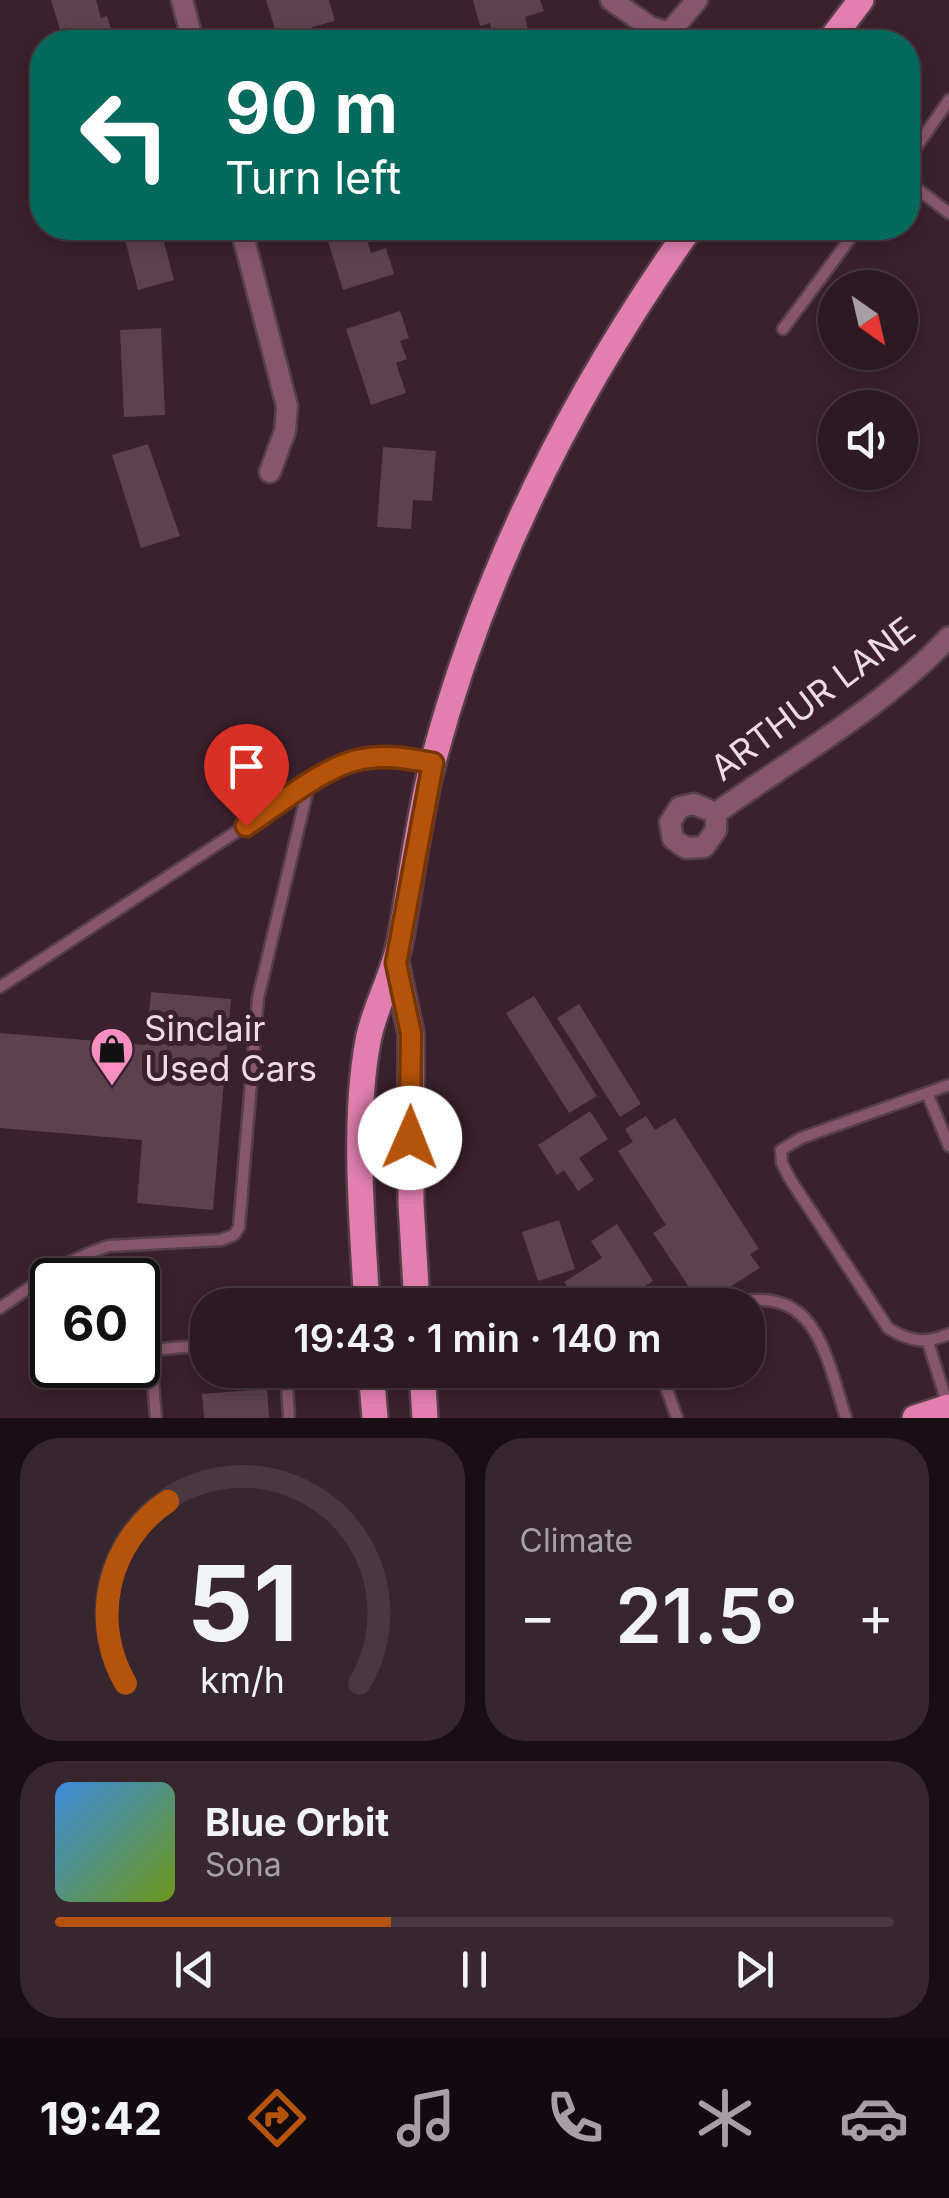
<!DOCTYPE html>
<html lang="en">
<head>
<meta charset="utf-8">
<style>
	:root { --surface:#2c1922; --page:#38262f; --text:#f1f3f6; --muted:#a6a0a5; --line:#483840; --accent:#b45309 }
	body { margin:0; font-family:Inter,sans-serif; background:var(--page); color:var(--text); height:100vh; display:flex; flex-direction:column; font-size:38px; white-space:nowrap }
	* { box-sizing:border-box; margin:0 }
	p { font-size:32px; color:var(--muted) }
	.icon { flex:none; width:55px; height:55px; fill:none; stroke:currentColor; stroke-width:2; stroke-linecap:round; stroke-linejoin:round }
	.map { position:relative; height:1418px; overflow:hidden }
	.details { display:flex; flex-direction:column; gap:20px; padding:20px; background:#180e13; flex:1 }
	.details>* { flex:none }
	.hud { position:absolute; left:30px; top:30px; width:890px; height:210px; border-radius:40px; box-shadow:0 5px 15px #0003,0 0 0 2px var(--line); background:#00695c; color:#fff; overflow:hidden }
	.needle { width:65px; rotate:146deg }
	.buttons { position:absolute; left:818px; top:270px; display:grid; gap:20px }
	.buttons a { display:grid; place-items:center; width:100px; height:100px; border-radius:50%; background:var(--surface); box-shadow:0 5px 15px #0003,0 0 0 2px var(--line); font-size:50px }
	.speed { position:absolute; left:30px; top:1258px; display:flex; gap:20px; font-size:50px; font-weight:700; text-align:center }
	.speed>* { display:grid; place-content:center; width:130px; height:130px; border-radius:50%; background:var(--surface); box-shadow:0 5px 15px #0003,0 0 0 2px var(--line); line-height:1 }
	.speed .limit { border:5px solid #111; border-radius:15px; background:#fff; color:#111 }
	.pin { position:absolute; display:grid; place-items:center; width:85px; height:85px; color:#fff; margin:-102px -42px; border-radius:50% 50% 50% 0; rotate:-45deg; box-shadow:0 0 10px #0007 }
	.pin .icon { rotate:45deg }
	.me { position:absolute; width:110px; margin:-55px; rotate:1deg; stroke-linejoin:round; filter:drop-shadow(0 0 8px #0008) }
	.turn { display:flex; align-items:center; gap:35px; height:210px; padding:0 30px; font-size:45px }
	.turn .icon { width:130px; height:130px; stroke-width:2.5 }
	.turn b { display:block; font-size:70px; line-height:85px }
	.big { font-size:75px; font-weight:600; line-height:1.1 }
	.details .tile { flex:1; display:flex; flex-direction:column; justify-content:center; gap:15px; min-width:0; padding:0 35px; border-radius:40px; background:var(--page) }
	.details .dial { align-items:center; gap:0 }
	.dial svg { height:260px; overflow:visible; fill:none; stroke:var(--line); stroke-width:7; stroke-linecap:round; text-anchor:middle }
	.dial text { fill:var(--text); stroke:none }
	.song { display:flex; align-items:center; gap:30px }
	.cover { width:120px; height:120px; border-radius:15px; background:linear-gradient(135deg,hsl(210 70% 55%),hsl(80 70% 35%)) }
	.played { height:10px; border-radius:5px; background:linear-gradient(90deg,var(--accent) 40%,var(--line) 40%) }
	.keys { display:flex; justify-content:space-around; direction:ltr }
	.heat { display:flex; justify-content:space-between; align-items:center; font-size:55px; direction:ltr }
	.details .tiles { flex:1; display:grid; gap:20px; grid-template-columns:1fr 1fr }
	.tile:last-child { grid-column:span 2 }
	.trip { position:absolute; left:190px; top:1288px; width:575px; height:100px; border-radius:40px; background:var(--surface); box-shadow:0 5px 15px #0003,0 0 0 2px var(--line); font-weight:600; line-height:100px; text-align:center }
	.menu { display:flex; height:160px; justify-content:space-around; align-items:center; background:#120a0e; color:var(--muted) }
	.menu .icon { width:70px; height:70px }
	.menu .on { color:var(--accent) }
	.menu b { font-size:45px; color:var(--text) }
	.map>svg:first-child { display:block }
</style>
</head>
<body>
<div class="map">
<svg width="949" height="1418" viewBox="0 0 949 1418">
	<rect width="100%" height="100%" fill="#3a212d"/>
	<!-- building -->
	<path fill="#5d414e" d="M51,0H96L101,18L107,16L115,42H64Z
		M266,0H329L335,21L312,27L317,42H279Z
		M473,0H540L544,11L525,17L528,29L494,39L490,23L480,26Z
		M122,228H160L174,280L138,290Z
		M324,228H363L371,253L386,248L394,274L343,290Z
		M400,311L409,338L400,341L407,359L396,363L406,393L371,405L346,329Z
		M161,328L165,415L124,417L120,330Z
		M148,444L180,536L141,548L112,455Z
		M383,447L436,451L432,501L413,500L411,529L377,527Z
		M151,992L231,999L213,1210L137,1203L142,1140L0,1128V1033L146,1045Z
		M534,996L597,1096L569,1113L506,1013Z
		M579,1004L641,1104L620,1117L557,1018Z
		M590,1111L608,1139L579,1158L594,1180L578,1191L564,1170L557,1175L538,1145Z
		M646,1116L655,1130L675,1118L759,1249L750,1254L760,1268L701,1305L653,1233L666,1225L618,1151L633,1142L625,1129Z
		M559,1220L575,1269L538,1281L522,1232Z
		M617,1224L653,1281L615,1305H579L564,1282L602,1258L591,1241Z
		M267,1389L269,1418H204L202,1394Z"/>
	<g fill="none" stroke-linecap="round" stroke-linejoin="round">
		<defs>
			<path id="service" d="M908,159L949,100
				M908,182L949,213
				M783,329L858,228
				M0,987L309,784C362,757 373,754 431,763
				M949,1085L801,1138L781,1150L782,1163L790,1179L888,1328C910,1342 925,1344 949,1334
				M927,1093L949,1146
				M728,1305C816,1280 825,1353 846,1418
				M0,1308C35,1284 68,1258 109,1246L221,1240L234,1235L239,1227L258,998L309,784
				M928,1342L948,1406
				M286,1370L289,1418
				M660,1370L677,1418
				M156,1418L150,1350L208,1345"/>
			<path id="minor" d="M182,0L193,42
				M611,0L650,27L669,33L697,0
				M241,228L287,406L285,431L270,472
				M694,804L716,813V830L704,847L686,848L673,839L670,822L680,807Z
				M716,813C792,759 886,705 949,637"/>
			<path id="primary" d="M829,42L861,0
				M396,963L411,1034V1203L417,1305
				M367,1305C362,1224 353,1120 368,1041C374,1007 394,975 400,941C411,882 418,820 433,762C484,569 575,390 690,228
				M371,1370L375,1418
				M422,1370L425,1418
				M915,1418L949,1407"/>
		</defs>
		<!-- service casing -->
		<use href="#service" stroke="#573f4a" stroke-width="15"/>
		<!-- minor casing -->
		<use href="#minor" stroke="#573f4a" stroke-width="25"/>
		<!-- primary casing -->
		<use href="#primary" stroke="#573f4a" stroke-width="30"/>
		<!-- service -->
		<use href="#service" stroke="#86566d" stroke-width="10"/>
		<!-- minor -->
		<use href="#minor" stroke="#86566d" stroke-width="20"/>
		<!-- primary -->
		<use href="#primary" stroke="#e27fb0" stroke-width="25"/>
	</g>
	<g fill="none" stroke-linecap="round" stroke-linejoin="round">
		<defs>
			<path id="route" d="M246,826C276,806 326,765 362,759C386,754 409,759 433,763L396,963L411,1034L410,1138"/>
		</defs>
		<!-- route casing -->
		<use href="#route" stroke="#753606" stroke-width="25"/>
		<!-- route -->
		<use href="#route" stroke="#b45309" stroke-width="18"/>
	</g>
	<!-- icons -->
	<defs>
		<symbol id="shop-pin" viewBox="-11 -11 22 30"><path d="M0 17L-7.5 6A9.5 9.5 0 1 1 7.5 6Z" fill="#fb8fc4" stroke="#3a212d"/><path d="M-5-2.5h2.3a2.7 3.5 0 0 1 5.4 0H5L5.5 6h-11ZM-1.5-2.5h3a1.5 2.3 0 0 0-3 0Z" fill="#111"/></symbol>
	</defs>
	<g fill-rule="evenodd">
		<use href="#shop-pin" x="87" y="1024" width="50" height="68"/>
	</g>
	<g text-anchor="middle" stroke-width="10" stroke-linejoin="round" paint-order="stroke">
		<!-- street labels -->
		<g font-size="35" fill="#eedce4" stroke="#3a212d">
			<text transform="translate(813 699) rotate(-37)" y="12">ARTHUR LANE</text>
		</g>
		<!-- poi labels -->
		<g font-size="35" fill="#eedce4" stroke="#3a212d" text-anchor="start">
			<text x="144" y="1041">Sinclair<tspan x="144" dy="40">Used Cars</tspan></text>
		</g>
	</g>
</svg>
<div class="buttons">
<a><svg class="needle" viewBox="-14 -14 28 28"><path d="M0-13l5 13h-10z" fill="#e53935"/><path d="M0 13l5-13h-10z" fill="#a6a0a5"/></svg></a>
<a><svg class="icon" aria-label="sound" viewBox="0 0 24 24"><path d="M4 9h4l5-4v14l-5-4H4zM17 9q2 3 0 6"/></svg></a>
</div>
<div class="speed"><div class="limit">60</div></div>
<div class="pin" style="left:246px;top:826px;background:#d93025"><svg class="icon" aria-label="arrive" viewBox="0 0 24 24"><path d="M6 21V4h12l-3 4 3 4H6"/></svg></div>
<svg class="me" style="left:410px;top:1138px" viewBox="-20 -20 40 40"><circle r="19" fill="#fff"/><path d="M0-13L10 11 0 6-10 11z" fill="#b45309"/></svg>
<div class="trip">19:43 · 1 min · 140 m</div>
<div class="hud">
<div class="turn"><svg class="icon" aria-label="left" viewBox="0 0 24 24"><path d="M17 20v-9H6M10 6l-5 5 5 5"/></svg><div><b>90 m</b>Turn left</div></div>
</div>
</div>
<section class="details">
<div class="tiles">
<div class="tile dial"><svg viewBox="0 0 100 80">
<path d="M14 69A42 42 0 1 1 86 69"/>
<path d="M14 69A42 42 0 0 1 27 13" stroke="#b45309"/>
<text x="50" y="56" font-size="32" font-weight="700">51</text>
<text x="50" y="72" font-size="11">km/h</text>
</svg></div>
<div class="tile"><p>Climate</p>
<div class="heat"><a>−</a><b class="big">21.5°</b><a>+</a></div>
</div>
<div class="tile">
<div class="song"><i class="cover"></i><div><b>Blue Orbit</b><p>Sona</p></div></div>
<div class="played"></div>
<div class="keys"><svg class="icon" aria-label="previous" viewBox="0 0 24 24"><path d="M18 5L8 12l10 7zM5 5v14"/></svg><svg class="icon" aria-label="pause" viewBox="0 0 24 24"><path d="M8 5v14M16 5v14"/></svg><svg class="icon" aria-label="next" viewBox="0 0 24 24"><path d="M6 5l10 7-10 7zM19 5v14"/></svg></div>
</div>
</div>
</section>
<nav class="menu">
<b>19:42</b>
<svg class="icon on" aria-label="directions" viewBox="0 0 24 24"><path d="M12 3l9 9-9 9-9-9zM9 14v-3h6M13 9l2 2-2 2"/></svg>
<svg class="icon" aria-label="music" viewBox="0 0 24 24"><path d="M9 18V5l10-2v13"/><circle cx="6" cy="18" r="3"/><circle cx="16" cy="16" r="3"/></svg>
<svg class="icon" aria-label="phone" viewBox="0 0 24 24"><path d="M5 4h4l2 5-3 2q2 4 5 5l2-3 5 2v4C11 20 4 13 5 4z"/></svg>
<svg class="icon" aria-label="climate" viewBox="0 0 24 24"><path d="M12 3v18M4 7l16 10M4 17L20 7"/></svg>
<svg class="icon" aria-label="car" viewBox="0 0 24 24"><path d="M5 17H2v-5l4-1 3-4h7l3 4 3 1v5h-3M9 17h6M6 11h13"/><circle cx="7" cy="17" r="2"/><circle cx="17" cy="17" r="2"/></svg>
</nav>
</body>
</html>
